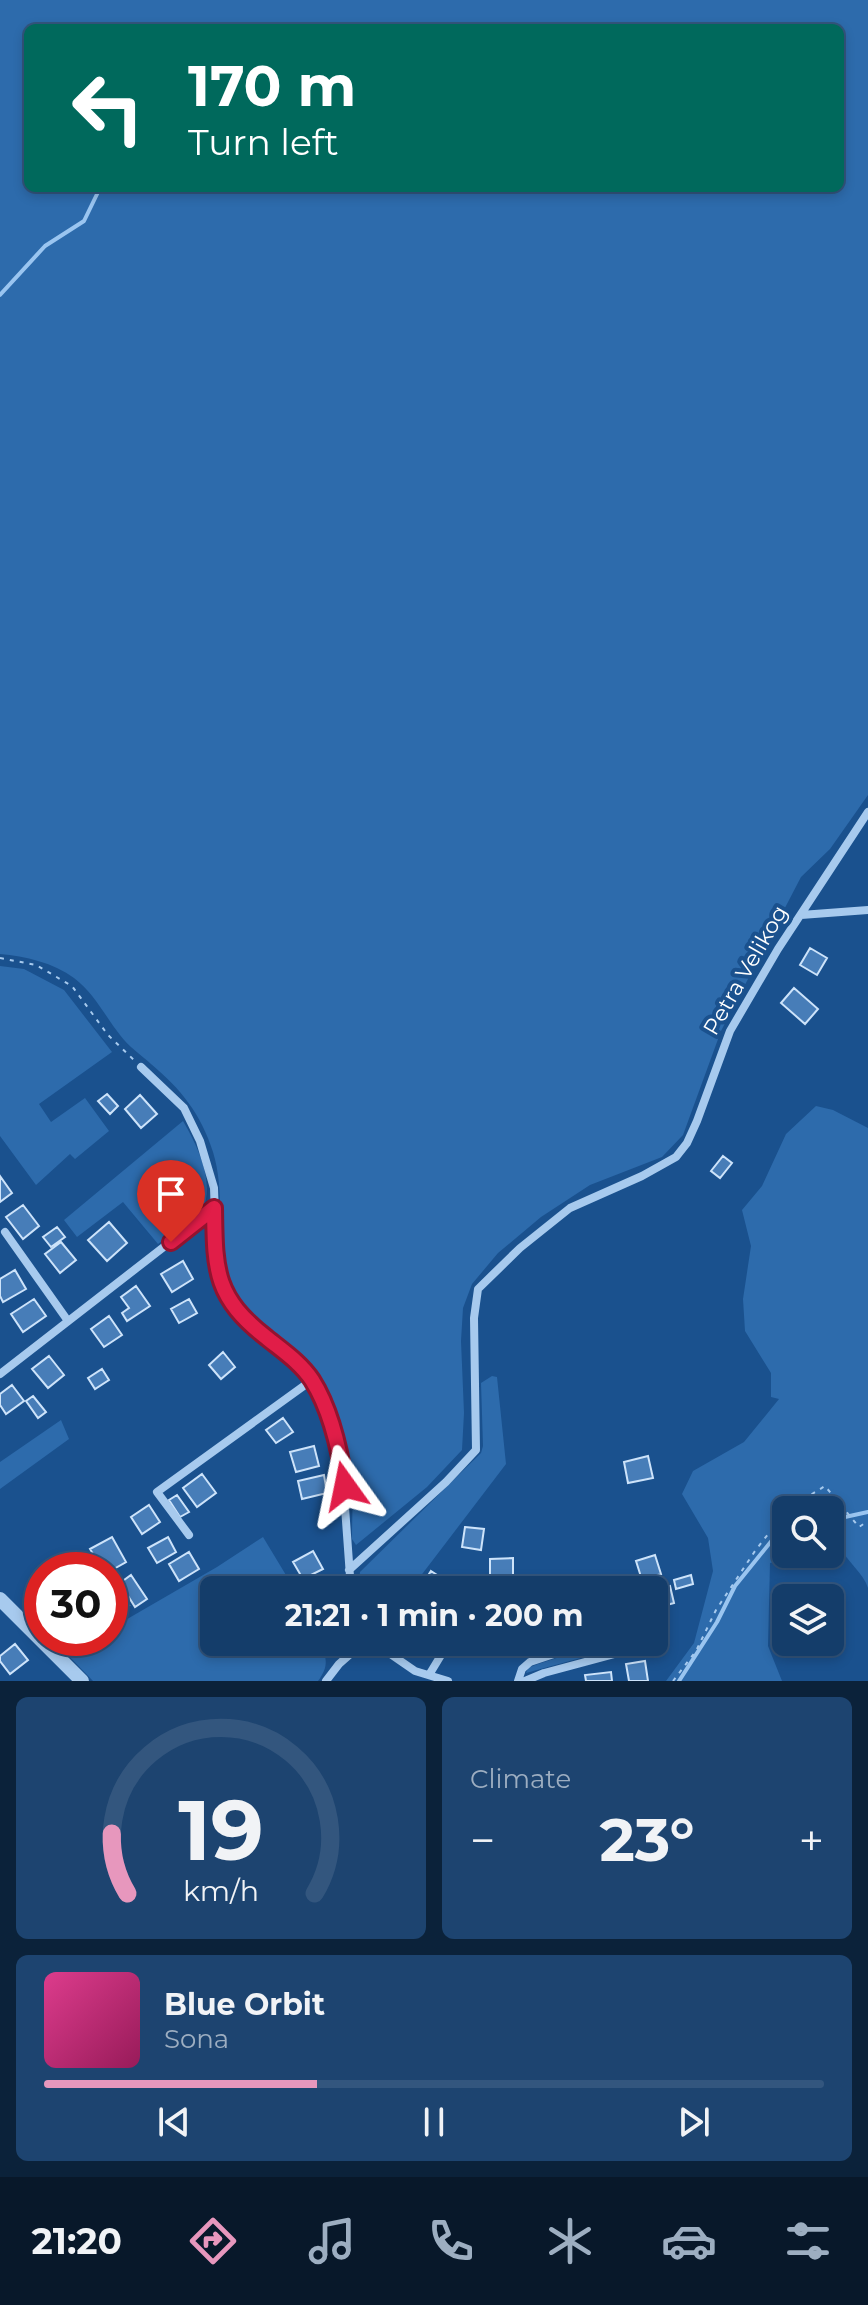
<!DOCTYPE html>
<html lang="en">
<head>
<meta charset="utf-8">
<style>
	:root { --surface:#143d6a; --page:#1d4470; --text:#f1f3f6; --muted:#9daec1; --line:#33567e; --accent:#e797bd }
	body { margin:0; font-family:Montserrat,sans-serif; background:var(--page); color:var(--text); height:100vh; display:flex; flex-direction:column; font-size:30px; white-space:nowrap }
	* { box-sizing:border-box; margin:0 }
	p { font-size:26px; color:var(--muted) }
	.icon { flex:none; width:44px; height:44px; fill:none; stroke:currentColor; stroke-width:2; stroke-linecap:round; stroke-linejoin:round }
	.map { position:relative; height:1681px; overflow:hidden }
	.details { display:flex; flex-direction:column; gap:16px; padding:16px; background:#0b223a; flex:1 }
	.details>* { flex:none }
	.hud { position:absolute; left:24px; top:24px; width:820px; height:168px; border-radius:12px; box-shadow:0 4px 12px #0003,0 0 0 2px var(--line); background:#00695c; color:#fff; overflow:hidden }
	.controls { position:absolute; left:772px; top:1496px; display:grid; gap:16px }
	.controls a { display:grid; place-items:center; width:72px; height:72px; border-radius:12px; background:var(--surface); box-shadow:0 4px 12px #0003,0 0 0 2px var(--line); font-size:40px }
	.speed { position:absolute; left:24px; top:1552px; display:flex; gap:16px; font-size:40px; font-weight:700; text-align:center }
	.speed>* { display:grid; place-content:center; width:104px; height:104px; border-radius:50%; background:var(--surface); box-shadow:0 4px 12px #0003,0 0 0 2px var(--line); line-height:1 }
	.speed .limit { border:12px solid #d22; background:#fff; color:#111 }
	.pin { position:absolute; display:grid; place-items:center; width:68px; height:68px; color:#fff; margin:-82px -34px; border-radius:50% 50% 50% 0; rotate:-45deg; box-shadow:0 0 8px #0007 }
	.pin .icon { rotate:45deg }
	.me { position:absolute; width:88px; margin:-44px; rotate:348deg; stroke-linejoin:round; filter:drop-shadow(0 0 6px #0008) }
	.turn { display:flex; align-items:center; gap:28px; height:168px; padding:0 32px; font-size:36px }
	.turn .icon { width:104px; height:104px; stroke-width:2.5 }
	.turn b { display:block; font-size:56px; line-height:68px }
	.big { font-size:60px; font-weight:700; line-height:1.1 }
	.details .widget { flex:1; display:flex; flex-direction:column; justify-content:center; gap:12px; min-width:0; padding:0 28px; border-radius:12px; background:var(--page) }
	.details .dial { align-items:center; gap:0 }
	.dial svg { height:208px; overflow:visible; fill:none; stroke:var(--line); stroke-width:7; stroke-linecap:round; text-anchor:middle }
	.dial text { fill:var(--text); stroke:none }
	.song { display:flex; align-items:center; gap:24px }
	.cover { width:96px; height:96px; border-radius:12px; background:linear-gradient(135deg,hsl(330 70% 55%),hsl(330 70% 35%)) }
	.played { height:8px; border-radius:4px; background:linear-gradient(90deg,var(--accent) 35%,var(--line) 35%) }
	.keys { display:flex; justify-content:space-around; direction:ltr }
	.heat { display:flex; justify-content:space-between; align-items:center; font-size:44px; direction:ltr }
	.details .tiles { flex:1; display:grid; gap:16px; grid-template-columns:1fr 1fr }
	.widget:last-child { grid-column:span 2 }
	.trip { position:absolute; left:200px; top:1576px; width:468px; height:80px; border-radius:12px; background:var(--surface); box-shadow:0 4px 12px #0003,0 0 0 2px var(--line); font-weight:700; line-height:80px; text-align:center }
	.tab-bar { display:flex; height:128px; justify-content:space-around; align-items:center; background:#08182a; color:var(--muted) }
	.tab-bar .icon { width:56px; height:56px }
	.tab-bar .on { color:var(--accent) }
	.tab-bar b { font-size:36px; color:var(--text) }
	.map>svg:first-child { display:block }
</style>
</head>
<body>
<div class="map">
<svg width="868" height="1681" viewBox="0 0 868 1681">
	<rect width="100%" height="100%" fill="#1a518e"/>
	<!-- green -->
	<path fill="#2d6bac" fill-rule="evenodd" d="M0,0H868V795L830,849L801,877L721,1031L683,1135L662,1157L590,1185L541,1217L498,1253L472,1284L463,1308L461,1341L464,1413L462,1450L427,1487L356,1545L352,1539C352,1514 354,1486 350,1460C343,1423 324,1379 296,1354C274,1335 244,1316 232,1289C213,1246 227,1197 213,1152C201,1114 181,1089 151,1064C141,1055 128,1046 120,1035C105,1016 94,993 74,978C54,963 25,956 0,954ZM840,28V188H28V28Z
		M0,966L24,969L64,990L112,1052L39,1104L51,1122L85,1098L109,1131L75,1159L70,1154L36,1185L0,1136Z
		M816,1106L833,1110L868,1128V1588C864,1574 846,1560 838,1545L830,1547V1510H786V1554H803L770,1563L768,1646L782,1681H666L694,1643L713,1571L708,1538L682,1494L693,1471L744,1442L779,1399L771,1397V1373L745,1331L743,1299L751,1246L742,1210L762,1186L786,1134Z
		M183,1121C197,1145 215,1181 203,1209L158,1244L123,1202L77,1237L64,1220Z
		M492,1376L497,1377L506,1464L410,1590H358L360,1572L481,1453L483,1446L481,1383Z
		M61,1420L69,1439L0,1489V1462Z
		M263,1537L295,1590H214V1642H320C327,1658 329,1666 318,1681H93L65,1652L92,1638H110V1629L217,1567Z
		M606,1642H639L526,1673L528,1668L538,1664Z"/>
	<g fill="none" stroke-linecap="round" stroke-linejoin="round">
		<!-- stream -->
		<path stroke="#9ac5f0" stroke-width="4" d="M0,295L45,246L84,221L99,190
			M806,1510L824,1508L826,1510
			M830,1514L836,1519L868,1512
			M679,1681L717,1622L735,1586L786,1523"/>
	</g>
	<!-- building -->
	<path fill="#477db8" stroke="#cde3fa" stroke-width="2" d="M810,948L827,958L817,975L800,965Z
		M794,988L818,1009L805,1024L781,1003Z
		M107,1094L118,1106L110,1114L98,1101Z
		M140,1095L157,1114L141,1128L125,1109Z
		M723,1156L732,1163L720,1178L711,1171Z
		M0,1176L12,1193L0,1202Z
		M23,1205L39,1226L23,1239L6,1217Z
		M109,1222L127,1243L107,1261L88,1240Z
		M57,1227L65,1237L51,1247L43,1237Z
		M61,1242L76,1260L60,1273L45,1254Z
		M183,1261L193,1279L172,1292L161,1274Z
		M15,1270L26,1289L3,1302L0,1296V1279Z
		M136,1286L150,1306L127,1321L122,1313L129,1308L121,1297Z
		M34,1299L46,1316L23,1332L11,1314Z
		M189,1299L197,1313L179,1323L171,1309Z
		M109,1316L122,1335L104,1347L91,1329Z
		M223,1352L235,1367L221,1379L209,1365Z
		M49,1356L64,1375L48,1388L32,1369Z
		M102,1369L109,1380L95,1389L88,1378Z
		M12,1385L24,1401L6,1414L0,1405V1394Z
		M33,1396L46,1412L38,1418L26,1401Z
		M283,1418L293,1432L276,1443L266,1430Z
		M314,1446L319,1466L296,1472L290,1452Z
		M648,1456L653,1478L628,1483L624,1462Z
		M202,1474L216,1493L197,1507L183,1488Z
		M324,1475L327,1493L302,1499L298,1481Z
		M177,1495L189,1512L180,1517L169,1500Z
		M149,1505L160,1522L142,1534L131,1517Z
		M465,1527L484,1529L481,1550L462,1547Z
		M112,1537L126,1562L112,1570L109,1565L102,1569L90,1549Z
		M168,1537L176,1552L157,1563L148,1548Z
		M313,1551L323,1569L303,1579L293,1562Z
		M189,1552L199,1569L179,1581L169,1564Z
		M655,1555L661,1574L642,1580L636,1561Z
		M513,1558V1590H488V1586H490V1559Z
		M431,1571L448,1582L443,1590L420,1588Z
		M131,1575L147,1599L135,1607L120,1583Z
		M691,1575L693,1584L676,1589L674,1580Z
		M670,1586L674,1603L656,1608L654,1591Z
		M120,1590L129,1605L114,1613L110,1605V1596Z
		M15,1644L28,1660L10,1674L0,1661V1656Z
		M645,1661L648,1681H629L626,1664Z
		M611,1672L612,1681H586L585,1675Z"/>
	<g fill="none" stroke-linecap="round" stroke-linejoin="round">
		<!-- path -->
		<path stroke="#a7caee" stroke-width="2" stroke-dasharray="4 6" stroke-linecap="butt" d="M0,958L36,965L72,986L108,1035L135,1061
			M786,1510L825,1486L859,1527L868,1521
			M673,1681L696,1651L716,1610L755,1551L786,1511"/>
		<!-- minor -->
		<path stroke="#a7caee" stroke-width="8" d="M801,915L868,910
			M141,1067L184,1108L200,1141L214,1188L217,1272L230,1303L254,1328L303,1369L323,1401L342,1466L351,1590
			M5,1232L68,1321
			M0,1374L214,1208
			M189,1535L157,1492L312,1380
			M349,1570L446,1482L476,1450L474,1318L478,1289L520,1248L570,1208L642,1176L676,1157L687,1143L697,1121L730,1031L778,949L868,812
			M627,1581L628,1590
			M373,1642L415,1671L448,1681
			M429,1675L449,1642
			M326,1681L339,1664L364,1642
			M518,1681L522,1669L530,1662L590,1642
			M525,1681L544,1673L637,1648"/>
		<!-- tertiary -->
		<path stroke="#a7caee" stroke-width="14" d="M0,1599L82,1681"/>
	</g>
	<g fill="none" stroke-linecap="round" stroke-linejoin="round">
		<defs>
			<path id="route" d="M171,1242L214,1208C215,1270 214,1297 267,1338C283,1351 301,1363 312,1380C331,1410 340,1451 345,1486"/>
		</defs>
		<!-- route casing -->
		<use href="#route" stroke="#92132f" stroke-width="20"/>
		<!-- route -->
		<use href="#route" stroke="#e11d48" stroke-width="14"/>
	</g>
	<g text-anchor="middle" stroke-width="8" stroke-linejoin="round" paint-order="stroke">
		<!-- street labels -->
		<g font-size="22" fill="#fff" stroke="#1a518e">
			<text transform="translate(745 970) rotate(-60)" y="8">Petra Velikog</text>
		</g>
	</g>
</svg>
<div class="controls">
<a><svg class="icon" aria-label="search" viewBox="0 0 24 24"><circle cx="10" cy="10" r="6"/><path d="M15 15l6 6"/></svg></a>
<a><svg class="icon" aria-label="layers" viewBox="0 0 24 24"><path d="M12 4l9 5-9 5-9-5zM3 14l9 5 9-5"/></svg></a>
</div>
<div class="speed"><div class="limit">30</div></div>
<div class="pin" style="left:171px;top:1242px;background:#d93025"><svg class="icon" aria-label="arrive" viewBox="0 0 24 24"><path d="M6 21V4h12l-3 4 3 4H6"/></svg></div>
<svg class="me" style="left:345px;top:1486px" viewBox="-20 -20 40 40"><path d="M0-17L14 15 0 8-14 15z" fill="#e11d48" stroke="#fff" stroke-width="4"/></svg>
<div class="trip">21:21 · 1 min · 200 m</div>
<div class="hud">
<div class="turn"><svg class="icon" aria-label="left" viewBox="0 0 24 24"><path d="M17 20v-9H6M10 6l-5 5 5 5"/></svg><div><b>170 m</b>Turn left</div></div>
</div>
</div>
<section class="details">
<div class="tiles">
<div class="widget dial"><svg viewBox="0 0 100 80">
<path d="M14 69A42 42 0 1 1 86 69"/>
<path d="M14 69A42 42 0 0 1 8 46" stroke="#e797bd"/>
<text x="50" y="56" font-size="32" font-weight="700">19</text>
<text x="50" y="72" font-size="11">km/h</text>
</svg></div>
<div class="widget"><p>Climate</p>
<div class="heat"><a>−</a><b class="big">23°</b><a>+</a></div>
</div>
<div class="widget">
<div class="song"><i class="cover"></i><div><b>Blue Orbit</b><p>Sona</p></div></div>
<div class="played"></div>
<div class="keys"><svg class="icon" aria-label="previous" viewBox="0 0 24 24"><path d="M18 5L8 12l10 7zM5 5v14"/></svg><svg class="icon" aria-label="pause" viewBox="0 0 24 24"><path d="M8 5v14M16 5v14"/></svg><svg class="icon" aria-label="next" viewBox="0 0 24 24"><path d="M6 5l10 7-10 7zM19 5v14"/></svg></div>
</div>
</div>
</section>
<nav class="tab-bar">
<b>21:20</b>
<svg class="icon on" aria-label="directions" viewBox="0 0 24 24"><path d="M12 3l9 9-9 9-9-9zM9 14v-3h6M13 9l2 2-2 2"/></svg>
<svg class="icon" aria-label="music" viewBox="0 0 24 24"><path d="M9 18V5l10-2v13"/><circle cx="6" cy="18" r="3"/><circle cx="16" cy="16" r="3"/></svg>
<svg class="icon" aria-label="phone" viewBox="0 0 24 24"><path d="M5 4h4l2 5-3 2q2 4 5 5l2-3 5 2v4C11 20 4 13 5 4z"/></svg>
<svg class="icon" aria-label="climate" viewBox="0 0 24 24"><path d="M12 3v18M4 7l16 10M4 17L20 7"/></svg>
<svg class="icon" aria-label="car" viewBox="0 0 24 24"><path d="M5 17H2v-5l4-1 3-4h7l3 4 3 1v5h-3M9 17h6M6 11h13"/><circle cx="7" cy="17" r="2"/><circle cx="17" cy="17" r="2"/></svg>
<svg class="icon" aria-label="filters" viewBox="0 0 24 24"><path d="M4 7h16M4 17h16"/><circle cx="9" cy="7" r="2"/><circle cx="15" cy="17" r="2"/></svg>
</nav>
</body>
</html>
